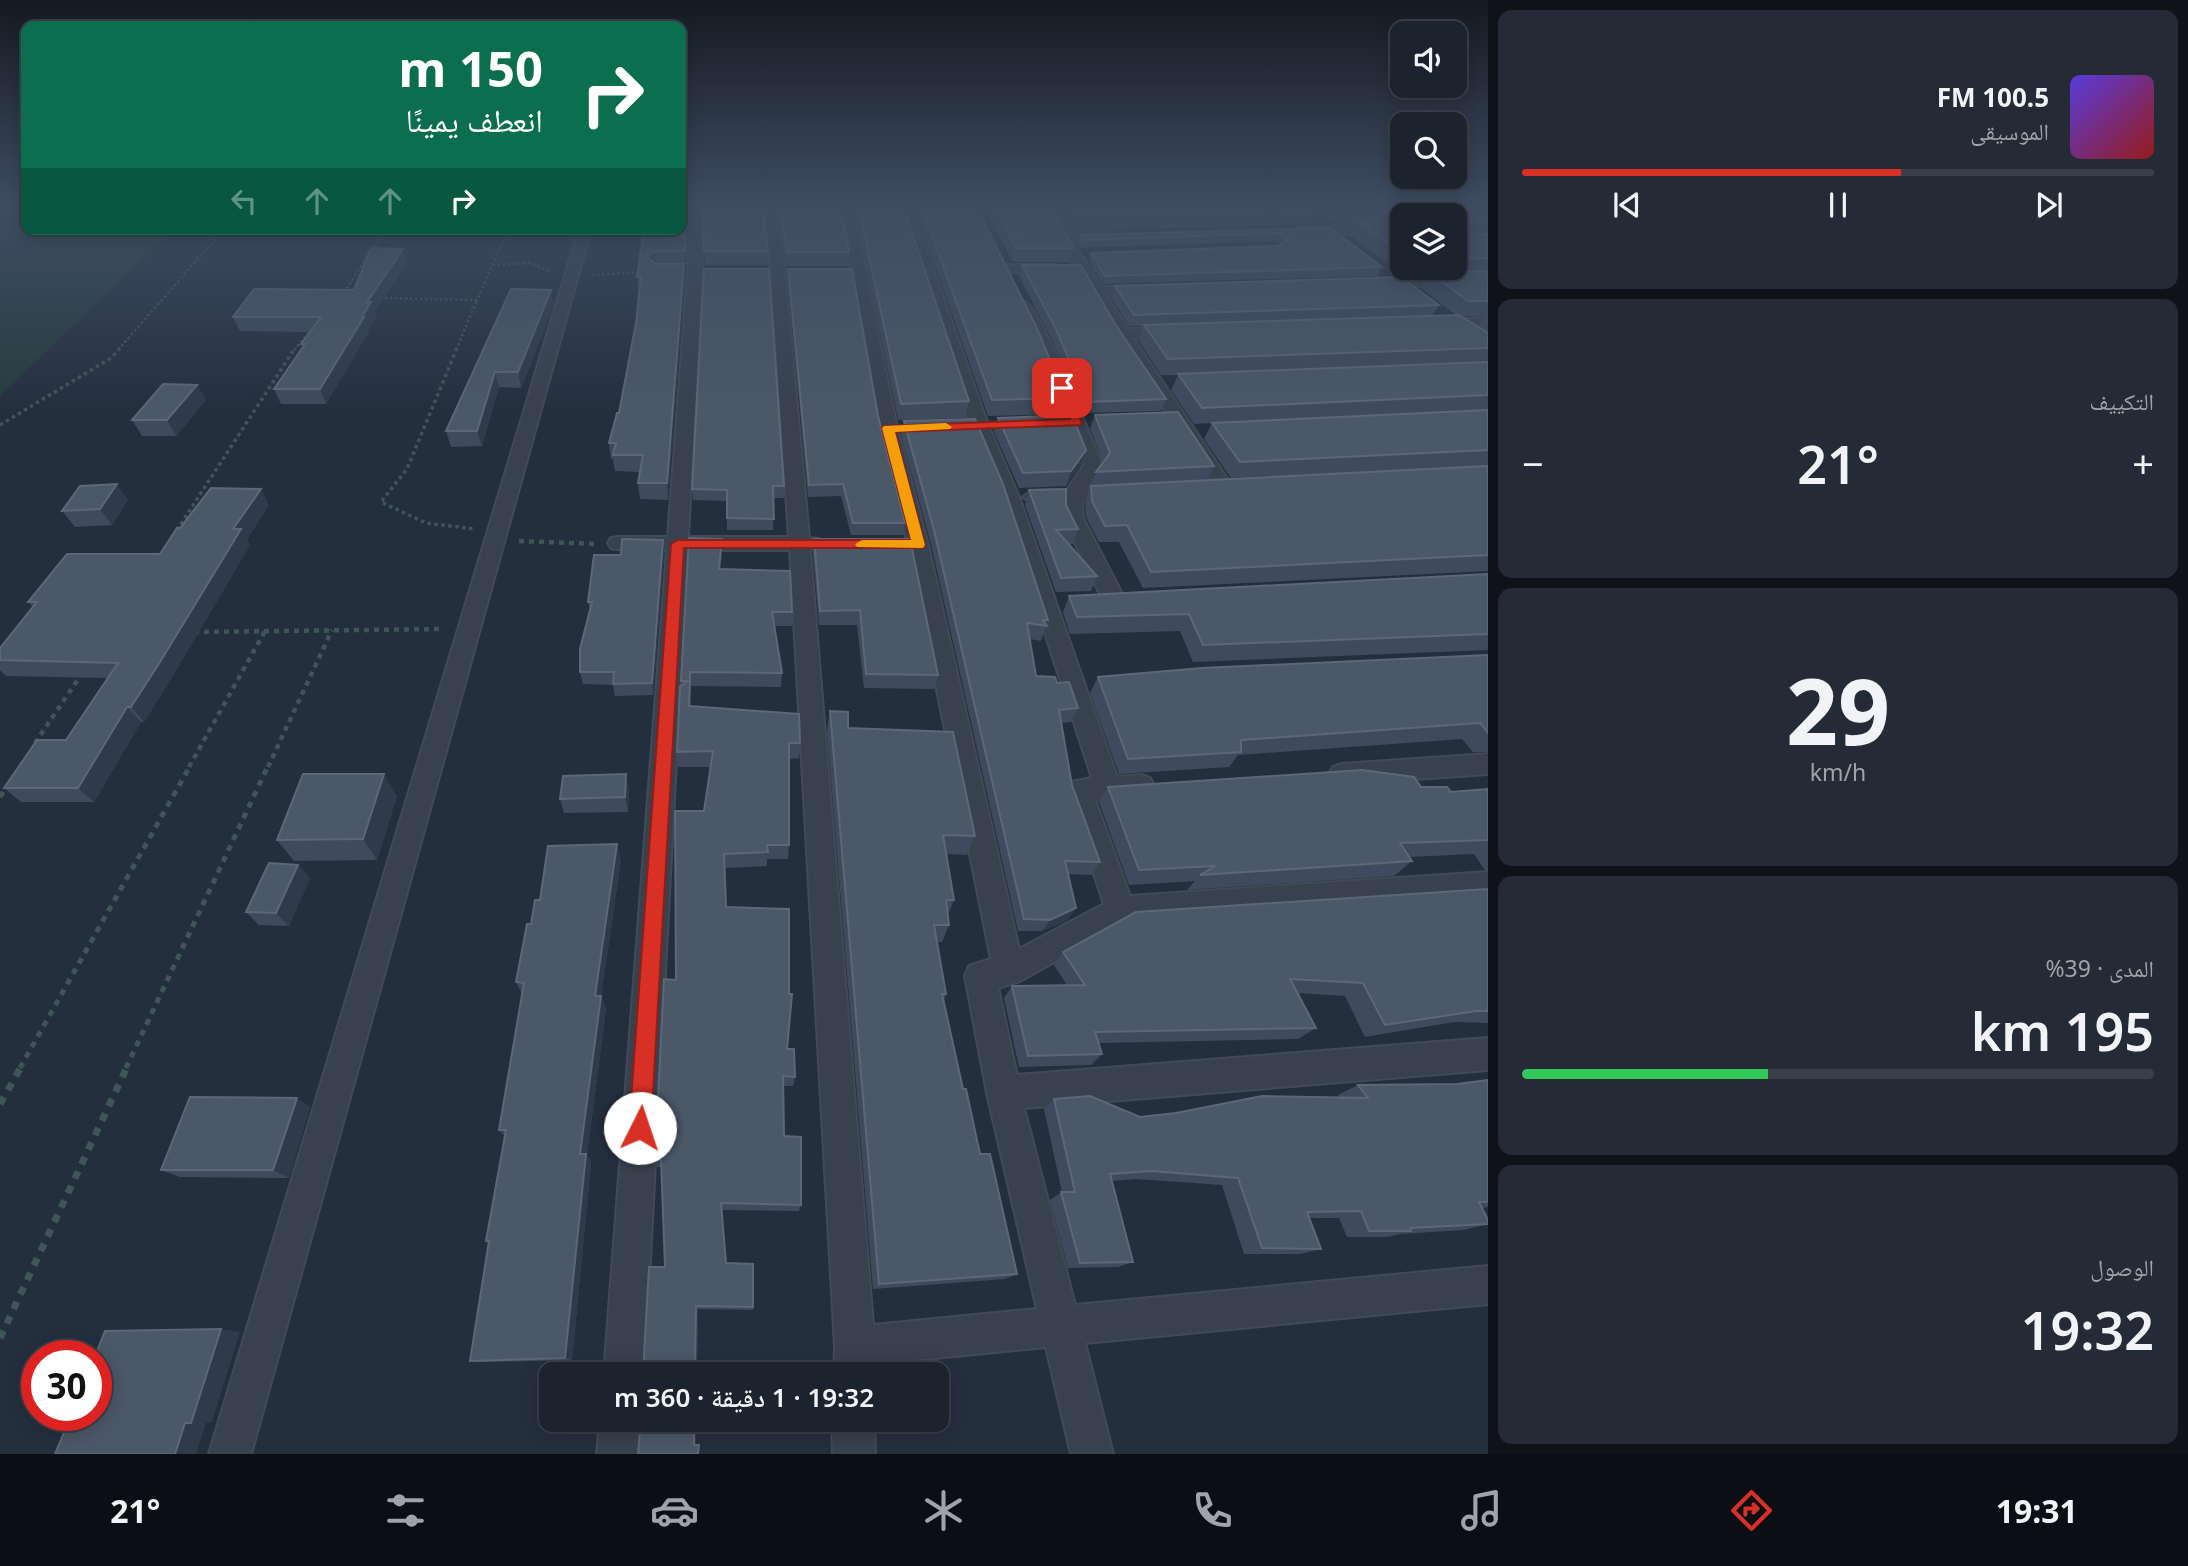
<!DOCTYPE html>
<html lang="ar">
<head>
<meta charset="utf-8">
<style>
	:root { --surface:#1b232e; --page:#242b36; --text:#f1f3f6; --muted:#a0a4aa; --line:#39404a; --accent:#d93025 }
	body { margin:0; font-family:"Noto Sans","Noto Naskh Arabic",sans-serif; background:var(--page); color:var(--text); direction:rtl; height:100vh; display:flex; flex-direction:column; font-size:26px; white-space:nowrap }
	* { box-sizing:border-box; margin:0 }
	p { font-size:23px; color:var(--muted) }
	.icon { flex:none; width:38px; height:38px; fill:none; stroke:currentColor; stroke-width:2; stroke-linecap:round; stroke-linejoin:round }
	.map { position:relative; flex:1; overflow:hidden; direction:ltr }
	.side { display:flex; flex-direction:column; gap:10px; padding:10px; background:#0f1319; width:700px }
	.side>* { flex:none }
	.hud { position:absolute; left:21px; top:21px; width:665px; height:214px; border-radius:14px; box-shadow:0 4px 18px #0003,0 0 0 2px var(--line); direction:rtl; background:#0b6e4f; color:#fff; overflow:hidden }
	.buttons { position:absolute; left:1390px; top:21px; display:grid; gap:14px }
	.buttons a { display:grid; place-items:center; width:77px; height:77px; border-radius:14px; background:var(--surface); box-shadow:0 4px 18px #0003,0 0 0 2px var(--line); font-size:35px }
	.speed { position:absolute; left:21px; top:1340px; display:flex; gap:14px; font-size:35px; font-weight:700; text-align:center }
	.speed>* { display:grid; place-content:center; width:91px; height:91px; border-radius:50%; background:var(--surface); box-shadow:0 4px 18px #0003,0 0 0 2px var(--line); line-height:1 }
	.speed .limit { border:10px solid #d22; background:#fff; color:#111 }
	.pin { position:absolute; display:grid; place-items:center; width:60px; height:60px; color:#fff; margin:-30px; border-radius:14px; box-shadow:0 4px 10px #0006 }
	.me { position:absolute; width:77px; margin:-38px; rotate:4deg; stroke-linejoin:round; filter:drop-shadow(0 0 5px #0008) }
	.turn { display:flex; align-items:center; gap:24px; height:147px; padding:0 28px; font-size:32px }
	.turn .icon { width:91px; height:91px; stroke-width:2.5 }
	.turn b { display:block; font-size:49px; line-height:60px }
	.lanes { display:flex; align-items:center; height:66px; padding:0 28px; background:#0003; justify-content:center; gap:35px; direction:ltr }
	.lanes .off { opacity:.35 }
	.big { font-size:52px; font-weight:600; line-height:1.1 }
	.side .tile { flex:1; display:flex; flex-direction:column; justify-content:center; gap:10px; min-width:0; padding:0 24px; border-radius:14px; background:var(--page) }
	.side .dial { align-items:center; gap:0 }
	.dial b { font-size:91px; line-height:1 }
	.song { display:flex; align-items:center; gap:21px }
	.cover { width:84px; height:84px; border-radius:10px; background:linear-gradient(135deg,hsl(250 70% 55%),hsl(0 70% 35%)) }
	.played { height:7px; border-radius:4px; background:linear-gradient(90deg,var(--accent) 60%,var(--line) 60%) }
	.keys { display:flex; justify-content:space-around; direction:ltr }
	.heat { display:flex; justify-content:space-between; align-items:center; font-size:38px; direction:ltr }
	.charge { height:10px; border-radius:5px; background:linear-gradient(90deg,#34c759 39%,var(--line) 0) }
	.trip { position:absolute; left:539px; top:1362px; width:410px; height:70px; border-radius:14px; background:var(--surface); box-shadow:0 4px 18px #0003,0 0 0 2px var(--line); font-weight:600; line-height:70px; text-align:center; direction:rtl }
	.menu { display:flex; height:112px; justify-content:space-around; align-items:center; background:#0b0e12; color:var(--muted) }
	.menu .icon { width:49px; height:49px }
	.menu .on { color:var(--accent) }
	.menu b { font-size:32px; color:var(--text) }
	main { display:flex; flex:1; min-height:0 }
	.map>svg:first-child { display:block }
</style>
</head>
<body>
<main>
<section class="side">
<div class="tile">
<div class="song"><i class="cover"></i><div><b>100.5 FM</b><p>الموسيقى</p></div></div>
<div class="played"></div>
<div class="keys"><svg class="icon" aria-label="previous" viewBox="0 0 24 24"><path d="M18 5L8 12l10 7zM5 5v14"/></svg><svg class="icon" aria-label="pause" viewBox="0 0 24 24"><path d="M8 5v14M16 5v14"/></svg><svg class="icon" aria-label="next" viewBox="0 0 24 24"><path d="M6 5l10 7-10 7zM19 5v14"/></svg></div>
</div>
<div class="tile"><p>التكييف</p>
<div class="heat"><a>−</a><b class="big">21°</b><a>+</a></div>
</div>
<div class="tile dial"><b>29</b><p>km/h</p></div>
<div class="tile"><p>المدى · 39%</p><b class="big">195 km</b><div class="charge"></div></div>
<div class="tile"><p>الوصول</p><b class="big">19:32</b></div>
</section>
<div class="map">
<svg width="1488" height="1454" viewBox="0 0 1488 1454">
	<rect width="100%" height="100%" fill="#242f3e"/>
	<!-- green -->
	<path fill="#263c3f" d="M0,206H26V229H174L0,396Z"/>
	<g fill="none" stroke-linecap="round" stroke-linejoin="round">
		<defs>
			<path id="street" d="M689,206H701L702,272L688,537H789L771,273L764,206H776L785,273L809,538L819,539L822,544L819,549L810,550L873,1325L1037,1309L987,1093L965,976L969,966L991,959L908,545L879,428L840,206H852L897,428L928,545L1019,949L1104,904L1066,790L1070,782L1092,778L1001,497L970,425L899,206H911L988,425L1019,497L1117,777L1141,775L1150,778L1154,786L1150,794L1095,800L1130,896L1488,872V898L1124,923L1020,981L998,988L1017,1075L1488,1038V1070L1024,1108L1075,1305L1488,1266V1304L1085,1343L1113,1454H1071L1046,1347L874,1364V1374H834L835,1346L790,550H687L644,1374H604L667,550L618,549L611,548L608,543L611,538L618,537H668L688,272Z
				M1042,206H1054L1069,233L1111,232L1117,236L1111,240L1073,241L1101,287L1144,286L1151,290L1144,294L1106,295L1128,329L1172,327L1180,332L1172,337L1133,338L1233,487L1231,491L1224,493L1215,487L1087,291Z
				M1402,224V232L1301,235L1295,231L1301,227Z
				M579,229H591L251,1454H209Z
				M1006,265H1055L1062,269L1055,273L1001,272L999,269Z
				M1488,275V283L1373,287L1366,283L1373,279Z
				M1025,302C1040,306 1092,442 1102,465L1086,490L1122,488L1131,494L1122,500L1082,501L1083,518L1124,598L1121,603L1113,605L1105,603L1102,598L1063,518V502L1032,503L1023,497L1032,491L1067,490L1084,465L1018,306Z
				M1488,318V326L1440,328L1433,324L1440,320Z
				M1488,754V774L1342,784L1333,781L1329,774L1333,767L1342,764Z
				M600,1419H642L639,1454H597Z
				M832,1419H874L875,1454H833Z"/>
		</defs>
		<!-- street casing -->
		<use href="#street" stroke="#414a57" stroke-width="4"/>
		<!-- path-far4 -->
		<path stroke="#3f5557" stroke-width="2.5" stroke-dasharray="2.5 2.5" stroke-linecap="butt" d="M493,265L530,263L552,272
			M592,275L642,272
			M344,293L385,229
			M380,298L477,300L508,229
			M118,350L224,229
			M294,350L312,329
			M456,350L477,300"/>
		<!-- path-far3 -->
		<path stroke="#3f5557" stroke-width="3.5" stroke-dasharray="3.5 3.5" stroke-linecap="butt" d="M457,348L407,469L381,502L426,523L475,529
			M0,425L111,358L120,348
			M177,530L295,348"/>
		<!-- path-far2 -->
		<path stroke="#3f5557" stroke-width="4.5" stroke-dasharray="5 5" stroke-linecap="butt" d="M519,541L597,544
			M194,632L444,629
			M35,743L81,675
			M189,767L265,631
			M268,767L332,630"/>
		<!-- path-far1 -->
		<path stroke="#3f5557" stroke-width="5" stroke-dasharray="6 6" stroke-linecap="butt" d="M0,797L7,786
			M20,1068L190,766
			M126,1068L268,766"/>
		<!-- path -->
		<path stroke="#3f5557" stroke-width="7" stroke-dasharray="8 8" stroke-linecap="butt" d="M0,1104L21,1067
			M0,1338L127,1067"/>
		<!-- street -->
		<use href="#street" fill="#38414e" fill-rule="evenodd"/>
	</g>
	<!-- wall -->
	<path fill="#3f4b5c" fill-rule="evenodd" d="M681,206H686L685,265H684L685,279L668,500L640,499L638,483L640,472L615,471L613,459H611L609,443L619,413L636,323L640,292H639L637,277Z
		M703,206L768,251V265H705Z
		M778,206H841L849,252L848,266H786Z
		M854,206H903L969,401L965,418L898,420Z
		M914,206H976L1066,398L1061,414L988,416Z
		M984,206H1050L1074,248L1070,262H1013Z
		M1063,206H1488V466L1231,478L1204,439L1212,423L1194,424L1171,390L1178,375H1161L1138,340L1143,326H1129L1111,297L1115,286L1439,305L1432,316L1456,315L1420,287L1428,274H1403L1350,235L1356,223H1334L1316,211L1310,224L1071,230L1061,214ZM1402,215H1454V268H1402ZM1461,316H1484L1477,327Z
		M1330,228L1382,267L1378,276L1102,284L1089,261L1091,253L1279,246L1281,245L1275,241L1080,248L1078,243L1080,235Z
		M403,249L407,262L375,312L376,317L368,329L369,331L326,404H281L274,389L303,347L301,344L310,332L240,331L233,317L354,290Z
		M1022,265L1115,324L1166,399L1161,411L1083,413L1052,340L1019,276Z
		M788,269L905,523L903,535H851L841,496L808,497L788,280Z
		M511,289L554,304L521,388L499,387L482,446L451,447L446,431Z
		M197,385L206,400L176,436H142L132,420Z
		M1095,415L1214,466L1207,480L1488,466V571L1143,588L1119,542H1099L1086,517L1085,502L1096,472L1103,463L1090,428Z
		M998,418L1081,465L1066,486L1019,488L994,432Z
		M904,421L1048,620L1041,641L1030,639L1036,676L1057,683L1078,708L1071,722L1061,723L1072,785L1100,862L1092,875L1068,874V920L1042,931H1018L931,544L901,435Z
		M784,486V498H773V530H727V501L693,500L692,489Z
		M1029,490L1066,505L1078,529L1073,544H1068L1097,576L1091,591L1056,592L1025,505Z
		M128,500L112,525L75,527L62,511Z
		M269,505L247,539L250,545L172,677L144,722H141L94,802H21L4,788L66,740L108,678L6,676L0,670V648L33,607L28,602L160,554L180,528Z
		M722,539V553L720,570L792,612V626H774L782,673L781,687L691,686V706L800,743L799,758L789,759V845L788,859H767V866L724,868L726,907L787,1049L795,1077L793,1086H783L784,1136L801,1205L799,1211L722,1210L726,1263L753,1307V1310L698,1309L697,1374H641L643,1373L665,1267L662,1167H657L655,1159L676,980L711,767H678L677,752L681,681Z
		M814,539L938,675L934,689L864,688L857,625H819L813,554Z
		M663,540L664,553L653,695L615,696L613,685L583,684L580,672L590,610L588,602L621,555Z
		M1488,574V650L1193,662L1180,631L1070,634L1063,612L1069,596Z
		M1488,655V752H1473L1462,739L1238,755L1229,767L1119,774L1090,693L1098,677Z
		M830,711L848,728L975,836L967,855L946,854L954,900L948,915L949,925L942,942H937L946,994L944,1000L963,1089L980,1154L1017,1274L1005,1279L873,1289L827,731Z
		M1108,787H1421L1451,792L1488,789V870H1485L1474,854L1409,857L1412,861L1394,876L1187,890L1195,881L1129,885L1099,802Z
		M629,789L628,812L564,813L560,799Z
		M397,796L377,860L294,861L277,840Z
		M621,860L601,996L606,1009L587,1155L591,1163L572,1360L481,1362L470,1361L489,1243L486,1241L505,1136L499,1130L522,994L516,982L540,900Z
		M298,865L310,878L289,926L259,925L246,912Z
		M1488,889V1023L1454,1022L1365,1037L1345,996L1297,993L1316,1028L1298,1039L1099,1043L1102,1054L1091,1065L1019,1067L1004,998L1012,986L1067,985L1054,965L1063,952Z
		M1488,1080V1207L1482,1208L1488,1224L1464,1230L1400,1234L1388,1237H1347L1339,1218H1310L1321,1249L1300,1254H1244L1222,1185L1137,1179L1111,1181L1133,1262L1118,1267L1068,1268L1050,1200L1062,1192L1044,1109L1054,1099L1140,1117L1340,1097L1338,1095L1358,1085L1457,1084Z
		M310,1107L289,1178L180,1177L161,1170Z"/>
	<!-- shaded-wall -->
	<path fill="#2f3b4b" d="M685,206H686L685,265Z
		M403,249L407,262L375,312L376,317L368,329L369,331L326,404L320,389L362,317L367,302Z
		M656,251L657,265L646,256Z
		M684,264L685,279L668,500L667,483Z
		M551,290L554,304L521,388L518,372Z
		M495,372L499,387L482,446L477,431Z
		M197,385L206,400L176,436L167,420Z
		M1086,450L1081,465L1066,486L1071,471Z
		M117,484L128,500L112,525L100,509Z
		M261,489L269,505L247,539L250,545L172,677L144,722L131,707L233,529Z
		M722,539V553L719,584V569Z
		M663,540L664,553L653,695L652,683Z
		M690,680L691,696L690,721L689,706Z
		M127,707L141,722L94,802L78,788Z
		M384,774L397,796L377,860L363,839Z
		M626,774L629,789L628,812L625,797Z
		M617,844L621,860L599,1009L595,996Z
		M298,865L310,878L289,926L276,913Z
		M1076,908L1068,920L1042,931L1050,920Z
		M601,996L606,1009L587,1155L591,1163L572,1360L565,1358L580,1154Z
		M297,1098L310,1107L289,1178L273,1170Z
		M696,1306L698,1309L697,1374H695Z
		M221,1329L240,1332L212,1422L206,1423L196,1454H175L185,1423Z
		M694,1419H696V1444L694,1445Z"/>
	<!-- building -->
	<path fill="#4b5868" stroke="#5c6777" stroke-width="2" d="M681,206H685V251H656L646,256L656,264H684L667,483H638L643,455H613L616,443H609L617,413H619L636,323L641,277H637L644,229H681Z
		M703,206H763L768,251H704Z
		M780,206H841L849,252H787Z
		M858,206H903L969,401L901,404Z
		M921,206H976L1036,326L1066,398L992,400Z
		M994,206H1050L1074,248H1016Z
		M1069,206H1313L1317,209L1074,216Z
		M1337,206H1461L1460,208L1463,218L1488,217V222L1461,223L1460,233L1463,235L1488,234V258L1454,259V215H1412V208L1341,209Z
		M1357,221H1402V253Z
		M1330,228L1382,267L1105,276L1091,253L1279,246L1288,239L1279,233L1083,240L1080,235Z
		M371,248L403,249L367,302H371L362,317H364L320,389H274L305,344H301L321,317H233L254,289L354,290Z
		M1022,265H1081L1115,324L1166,399L1087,402L1056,329Z
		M704,269H769L784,486H773L774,519L727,518V490L692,489Z
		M788,269H852L878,416L905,523H853L843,484L809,485Z
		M1488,271V301H1468L1429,272Z
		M1401,277L1439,305L1134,315L1115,286Z
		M511,289L551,290L518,372H495L477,431H446Z
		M1459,315L1488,333V348L1168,359L1144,325Z
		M1488,362V395L1202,408L1178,374Z
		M163,384L197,385L167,420H132Z
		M1488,410V450L1240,462L1212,423Z
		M1178,412L1214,466L1096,472L1110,453L1095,415Z
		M1072,415L1086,450L1071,471L1023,473L998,418Z
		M975,419L1003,484L1048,620H1043L1047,626L1027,623L1036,676L1055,677L1057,683L1069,682L1078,708L1059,710L1072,785L1100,862L1065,861L1076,908L1050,920L1024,919L934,530L904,421Z
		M1488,466V555L1151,572L1127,525L1105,526L1092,501L1091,486Z
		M117,484L100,509L62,511L80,486Z
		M211,488L261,489L233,529H241L160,662L131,707H127L78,788H4L37,740H66L118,663L0,660V648L37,602H28L67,554H160L177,528H180Z
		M1066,489V505L1078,529L1056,530L1097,576L1061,578L1029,490Z
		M689,538L722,539L719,569L790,571L792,612H772L782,673L690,672V681H681Z
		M622,539L663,540L652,683L613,684L614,672H580V649L592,602H588L594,555H621Z
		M814,539H910L938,675L866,674L860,610L820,611Z
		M1488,574V634L1203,645L1189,614L1077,617L1069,596Z
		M1488,655V733L1480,723L1241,740V752L1128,759L1098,677L1202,668Z
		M690,680L689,706L799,714L800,743H789V845H767L768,852L724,854L726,907L789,909V994H792L787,1049H794L795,1077L783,1076L784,1136L801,1137V1205L721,1203L726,1263L753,1264V1307L696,1306L695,1374H641L643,1373L649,1267H665L661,1160L655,1159L664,979L676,980L675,811H704L713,751L677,752L680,686Z
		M830,711L848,712V728L953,732L975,836L943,835L954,900H946L949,925H934L946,994H942L963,1089H966L980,1154H990L1017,1274L879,1284Z
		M1362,770L1414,777L1421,787H1447L1451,792L1488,789V840L1400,843L1412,861L1200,875L1215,866L1139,870L1108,787Z
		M303,774H384L363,839L277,840Z
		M626,774L625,797L560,799L563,776Z
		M617,844L595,996H601L580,1154H586L565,1358L470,1361L489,1241H486L506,1130H499L524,983L516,982L527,924H531L535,900H540L548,846Z
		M269,863L298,865L276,913L246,912Z
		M1488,889V1011H1476L1385,1025L1363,983L1290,979L1316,1028L1095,1032L1102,1054L1028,1056L1012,986L1085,985L1063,952L1136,912Z
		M1488,1080V1202H1479L1488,1220V1224L1410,1228L1411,1231H1369L1361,1211L1307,1212L1321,1249L1262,1248L1238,1178L1151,1171L1110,1174L1133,1262L1080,1263L1061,1192H1075L1054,1099L1090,1096L1140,1117L1176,1113L1262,1096L1368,1098L1358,1085L1457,1084Z
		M190,1097L297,1098L273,1170H161Z
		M221,1329L191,1423H185L175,1454H55L71,1416H96V1356H95L105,1331Z
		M639,1419H694V1445H699L698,1454H638L641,1420Z"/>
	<!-- sky -->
	<linearGradient id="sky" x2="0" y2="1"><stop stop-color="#141a22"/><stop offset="0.5" stop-color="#3f4d63"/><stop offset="1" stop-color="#3f4d63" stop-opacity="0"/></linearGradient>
	<rect width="1488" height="410" fill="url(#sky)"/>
	<!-- route -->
	<path fill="#d93025" stroke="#8d1f18" stroke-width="2" d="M1062,385L1067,388L1082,423L1081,425L895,432L925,545L923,548H684L651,1128L648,1136L640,1139L632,1136L629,1128L671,544L678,540H911L882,428L884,426L1070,419L1056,388Z"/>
	<!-- slow -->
	<path fill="#f59e0b" d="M946,423L952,427L950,429L895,432L925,545L923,548L857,547L855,544L862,540H911L882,428L884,426Z"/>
</svg>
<div class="buttons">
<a><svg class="icon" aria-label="sound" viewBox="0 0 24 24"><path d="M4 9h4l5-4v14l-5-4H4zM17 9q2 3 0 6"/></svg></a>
<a><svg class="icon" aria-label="search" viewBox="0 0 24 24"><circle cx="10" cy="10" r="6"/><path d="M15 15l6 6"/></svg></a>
<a><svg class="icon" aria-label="layers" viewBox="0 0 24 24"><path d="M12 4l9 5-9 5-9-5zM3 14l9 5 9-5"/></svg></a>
</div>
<div class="speed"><div class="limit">30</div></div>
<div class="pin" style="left:1062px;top:388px;background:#d93025"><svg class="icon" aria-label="arrive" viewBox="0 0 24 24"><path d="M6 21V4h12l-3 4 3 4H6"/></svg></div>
<svg class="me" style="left:640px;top:1128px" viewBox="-20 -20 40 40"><circle r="19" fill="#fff"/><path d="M0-13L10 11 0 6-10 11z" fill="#d93025"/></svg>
<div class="trip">19:32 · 1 دقيقة · 360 m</div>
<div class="hud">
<div class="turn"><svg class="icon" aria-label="right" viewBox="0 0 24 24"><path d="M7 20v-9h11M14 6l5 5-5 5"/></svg><div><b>150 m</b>انعطف يمينًا</div></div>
<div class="lanes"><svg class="icon off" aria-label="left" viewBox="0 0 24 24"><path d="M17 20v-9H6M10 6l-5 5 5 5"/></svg><svg class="icon off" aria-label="ahead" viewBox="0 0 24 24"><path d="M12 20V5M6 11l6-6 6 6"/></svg><svg class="icon off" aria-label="ahead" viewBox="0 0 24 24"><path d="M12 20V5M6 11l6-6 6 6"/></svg><svg class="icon" aria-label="right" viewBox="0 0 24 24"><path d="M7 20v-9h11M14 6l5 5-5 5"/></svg></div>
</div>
</div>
</main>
<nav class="menu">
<b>19:31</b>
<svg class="icon on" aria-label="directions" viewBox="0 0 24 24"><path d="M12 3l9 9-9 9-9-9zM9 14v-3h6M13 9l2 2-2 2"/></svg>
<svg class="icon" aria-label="music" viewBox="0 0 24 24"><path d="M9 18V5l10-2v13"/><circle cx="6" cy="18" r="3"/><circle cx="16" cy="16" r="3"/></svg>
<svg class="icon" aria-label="phone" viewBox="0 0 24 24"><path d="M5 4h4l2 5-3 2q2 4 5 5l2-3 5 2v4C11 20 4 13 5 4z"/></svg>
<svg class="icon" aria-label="climate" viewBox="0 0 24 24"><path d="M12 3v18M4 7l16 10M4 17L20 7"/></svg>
<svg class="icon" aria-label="car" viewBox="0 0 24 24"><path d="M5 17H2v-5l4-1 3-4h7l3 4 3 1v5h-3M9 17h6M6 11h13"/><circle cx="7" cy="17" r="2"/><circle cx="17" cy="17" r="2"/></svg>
<svg class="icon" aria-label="filters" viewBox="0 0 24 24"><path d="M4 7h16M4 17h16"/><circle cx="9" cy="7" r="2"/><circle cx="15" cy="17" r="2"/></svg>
<b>21°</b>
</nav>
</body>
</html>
